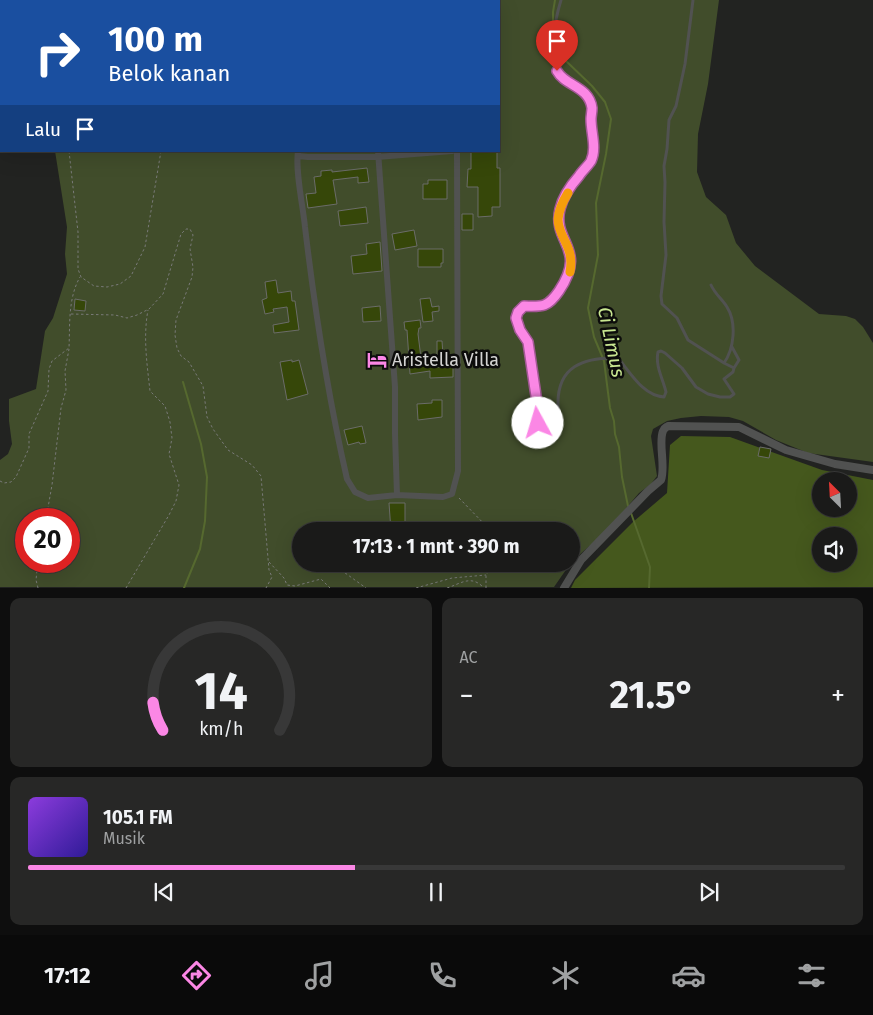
<!DOCTYPE html>
<html lang="id">
<head>
<meta charset="utf-8">
<style>
	:root { --surface:#1a1a19; --page:#272726; --text:#f1f3f6; --muted:#9fa1a2; --line:#383838; --accent:#fb87e5 }
	body { margin:0; font-family:"Fira Sans",sans-serif; background:var(--page); color:var(--text); height:100vh; display:flex; flex-direction:column; font-size:19px; white-space:nowrap }
	* { box-sizing:border-box; margin:0 }
	p { font-size:16px; color:var(--muted) }
	.icon { flex:none; width:28px; height:28px; fill:none; stroke:currentColor; stroke-width:2; stroke-linecap:round; stroke-linejoin:round }
	.map { position:relative; height:588px; overflow:hidden }
	.sheet { display:flex; flex-direction:column; gap:10px; padding:10px; background:#0e0e0e; flex:1 }
	.sheet>* { flex:none }
	.top-card { position:absolute; left:0px; top:0px; width:500px; height:152px; box-shadow:0 5px 20px #0002,0 0 0 1px var(--line); background:#1a4fa0; color:#fff; overflow:hidden }
	.needle { width:32px; rotate:336deg }
	.buttons { position:absolute; left:812px; top:472px; display:grid; gap:10px }
	.buttons a { display:grid; place-items:center; width:45px; height:45px; border-radius:50%; background:var(--surface); box-shadow:0 5px 20px #0002,0 0 0 1px var(--line); font-size:25px }
	.speed { position:absolute; left:15px; top:508px; display:flex; gap:10px; font-size:25px; font-weight:700; text-align:center }
	.speed>* { display:grid; place-content:center; width:65px; height:65px; border-radius:50%; background:var(--surface); box-shadow:0 5px 20px #0002,0 0 0 1px var(--line); line-height:1 }
	.speed .limit { border:8px solid #d22; background:#fff; color:#111 }
	.pin { position:absolute; display:grid; place-items:center; width:42px; height:42px; color:#fff; margin:-51px -21px; border-radius:50% 50% 50% 0; rotate:-45deg; box-shadow:0 0 5px #0007 }
	.pin .icon { rotate:45deg }
	.me { position:absolute; width:55px; margin:-28px; rotate:354deg; stroke-linejoin:round; filter:drop-shadow(0 0 4px #0008) }
	.turn { display:flex; align-items:center; gap:18px; height:105px; padding:0 25px; font-size:22px }
	.turn .icon { width:65px; height:65px; stroke-width:2.5 }
	.turn b { display:block; font-size:35px; line-height:42px }
	.then { display:flex; align-items:center; height:48px; padding:0 25px; background:#0003; gap:10px; font-size:19px }
	.big { font-size:38px; font-weight:700; line-height:1.1 }
	.sheet .tile { flex:1; display:flex; flex-direction:column; justify-content:center; gap:8px; min-width:0; padding:0 18px; border-radius:10px; background:var(--page) }
	.sheet .dial { align-items:center; gap:0 }
	.dial svg { height:130px; overflow:visible; fill:none; stroke:var(--line); stroke-width:7; stroke-linecap:round; text-anchor:middle }
	.dial text { fill:var(--text); stroke:none }
	.song { display:flex; align-items:center; gap:15px }
	.cover { width:60px; height:60px; border-radius:8px; background:linear-gradient(135deg,hsl(270 70% 55%),hsl(250 70% 35%)) }
	.played { height:5px; border-radius:2px; background:linear-gradient(90deg,var(--accent) 40%,var(--line) 40%) }
	.keys { display:flex; justify-content:space-around; direction:ltr }
	.heat { display:flex; justify-content:space-between; align-items:center; font-size:28px; direction:ltr }
	.sheet .tiles { flex:1; display:grid; gap:10px; grid-template-columns:1fr 1fr }
	.tile:last-child { grid-column:span 2 }
	.trip { position:absolute; left:292px; top:522px; width:288px; height:50px; border-radius:25px; background:var(--surface); box-shadow:0 5px 20px #0002,0 0 0 1px var(--line); font-weight:700; line-height:50px; text-align:center }
	.tab-bar { display:flex; height:80px; justify-content:space-around; align-items:center; background:#0a0a0a; color:var(--muted) }
	.tab-bar .icon { width:35px; height:35px }
	.tab-bar .on { color:var(--accent) }
	.tab-bar b { font-size:22px; color:var(--text) }
	.map>svg:first-child { display:block }
</style>
</head>
<body>
<div class="map">
<svg width="873" height="588" viewBox="0 0 873 588">
	<rect width="100%" height="100%" fill="#222321"/>
	<!-- green -->
	<path fill="#414d2b" fill-rule="evenodd" d="M79,0H719L708,84L698,134L697,172L706,197L726,215L736,243L755,266L819,314L846,316L855,319L863,327L873,343V462L808,453L776,440L743,421L729,417L701,416L681,418L667,421L653,429L651,436L657,476L651,484L639,493L628,506L615,524L571,562V531H301V564H570L554,587H0V460L8,454L12,444L9,421V399L36,389L45,331L53,318L67,274L65,254L67,227L55,151H499V1ZM26,519H69V561H26Z"/>
	<!-- forest -->
	<path fill="#45581d" fill-rule="evenodd" d="M681,436L730,437L822,470L873,480V587L571,588L575,580L633,522L667,493L670,445ZM821,481H849V509H821ZM821,536H849V564H821Z"/>
	<g fill="none" stroke-linecap="round" stroke-linejoin="round">
		<!-- stream -->
		<path stroke="#56692f" stroke-width="2" d="M553,30V12L555,0
			M553,35L554,45L561,55
			M564,59L592,86L605,102L611,119L606,154L596,203L598,255L588,308L594,337L604,361L610,408L614,421L615,434L619,447L622,477L628,506
			M183,382L201,444L207,477L205,521L200,549L184,588
			M631,513L650,567L649,588"/>
	</g>
	<!-- building -->
	<path fill="#364709" stroke="#6b6c69" d="M471,151H497V168H500V207H492V216L478,217V187H467L468,169H471Z
		M367,168L369,182L358,183V177L333,180L337,204L308,208L306,194L316,193L314,177L321,176V171L332,170V172Z
		M428,180H447V199H423V184H428Z
		M366,207L368,223L340,226L338,211Z
		M462,214H473V230H462Z
		M414,230L417,246L395,250L392,234Z
		M380,242L382,271L353,274L351,256L367,254L366,244Z
		M418,249H443V263H441V267H418Z
		M276,280L278,293L291,291L292,301H295L299,330L274,333L273,325L289,322L287,307L273,309L274,312L265,314L262,300L267,298L265,282Z
		M430,298L432,307L439,306V311L432,312L433,321L423,322L420,299Z
		M75,299L86,301L85,311L74,310Z
		M380,306L381,321L363,322L362,308Z
		M420,320L421,328H419L418,334L421,358L426,357V361H437V367H453V377L430,378V371L410,374L407,330H405L404,322Z
		M437,341H442L443,355H437Z
		M292,360V362L299,360L308,394L287,400L280,362Z
		M432,400H442V417L418,420L417,404L432,403Z
		M362,426L366,443L360,444L359,442L348,445L344,430Z
		M760,447L771,449L769,458L758,456Z
		M389,503H405V524L398,525V531H391Z"/>
	<g fill="none" stroke-linecap="round" stroke-linejoin="round">
		<!-- path -->
		<path stroke="#797a78" stroke-width="1" stroke-dasharray="2.5 2.5" stroke-linecap="butt" d="M277,0V1
			M119,1L120,0
			M69,151L78,232V269L81,277L94,286L107,287L120,284L131,276L145,247L161,151
			M71,314L115,315L127,318L137,315L149,309L163,294L181,234L186,229H190L193,235L190,249L193,267L192,277L176,320L175,335L177,348L181,356L189,362L203,386L207,417L213,429L228,450L252,465L261,476L269,570L272,577L266,588
			M0,481L4,483L11,482L16,477L29,448V434L48,391L49,369L52,361L69,348C70,324 68,298 80,277
			M459,498L491,531
			M46,519L52,485L61,408L66,390L65,371L69,349
			M269,562L284,578L287,585L295,586L321,579L330,588
			M341,570L366,588
			M38,588L36,580L38,561
			M126,588L169,515L176,501L179,485L169,454L172,438L170,422L165,406L150,391C147,364 143,337 148,310
			M416,588L452,578L486,575
			M447,588C460,584 470,575 482,586V588
			M486,588V575L494,564"/>
		<!-- service -->
		<path stroke="#515251" stroke-width="3" d="M561,0C558,10 552,30 556,40C559,48 564,53 563,62L557,71C565,86 589,86 592,108C592,112 591,116 591,119C591,133 597,148 591,161C589,165 584,169 581,173C573,183 563,196 560,209C555,228 567,235 570,252C573,267 563,293 550,303C543,308 532,306 524,306L518,312L516,318L520,330L528,342L539,416L538,423L540,428L552,432L555,431L561,421C560,415 558,410 558,405C557,366 584,357 618,358C630,372 643,396 664,397L666,392C663,379 655,366 658,352L661,351L665,353L682,368L696,387L708,394L720,397H730L734,394L724,379L733,372L734,368L724,363L688,340L677,318L662,304L661,296L666,255L664,222L665,182L664,166L667,149L669,120L676,106L685,64L693,0
			M51,1H52
			M711,285C715,294 722,299 727,307C737,323 734,349 724,363
			M732,347L739,360L734,368"/>
		<!-- minor -->
		<path stroke="#515251" stroke-width="6" d="M75,0V1
			M333,1V0
			M398,1L399,0
			M460,1V0
			M298,151C295,171 303,206 305,227C315,312 328,396 347,479L355,492L368,498L397,495L443,497L452,494L458,471L457,151
			M378,151L395,387V434L397,495
			M298,156L308,157H377L452,151"/>
		<!-- tertiary -->
		<path stroke="#515251" stroke-width="8" d="M564,588L581,560L648,491L661,480C666,466 658,443 663,431C664,428 665,428 668,426L739,427L786,450L835,464L873,470"/>
	</g>
	<g fill="none" stroke-linecap="round" stroke-linejoin="round">
		<defs>
			<path id="route" d="M538,423L539,416L528,342L520,330L516,318L518,312L524,306C543,307 548,307 559,291C588,248 552,243 560,209C563,197 571,185 579,176C582,171 588,166 591,161C597,148 591,133 591,119C591,116 592,112 592,108C589,86 565,86 557,71"/>
		</defs>
		<!-- route casing -->
		<use href="#route" stroke="#a35895" stroke-width="12"/>
		<!-- route -->
		<use href="#route" stroke="#fb87e5" stroke-width="9"/>
		<!-- slow -->
		<path stroke="#f59e0b" stroke-width="9" d="M568,193C563,201 559,209 558,219C558,238 575,246 570,272"/>
	</g>
	<!-- icons -->
	<defs>
		<symbol id="hotel-bare" viewBox="-9 -9 18 18"><path d="M-6-4.5h1.5V1H6V5H4.5V3h-9V5H-6ZM-4 0a1.8 1.8 0 1 1 3.6 0ZM.5 0V-2.5h3Q6-2.5 6 0Z" fill="#fb87e5" stroke="#0c0c0b" stroke-width="2.5" paint-order="stroke"/></symbol>
	</defs>
	<g fill-rule="evenodd">
		<use href="#hotel-bare" x="363" y="346" width="28" height="28"/>
	</g>
	<g text-anchor="middle" stroke-width="5" stroke-linejoin="round" paint-order="stroke">
		<!-- poi labels -->
		<g font-size="18" fill="#d4d4d3" stroke="#0c0c0b" text-anchor="start">
			<text x="392" y="366">Aristella Villa</text>
		</g>
		<!-- water labels -->
		<g font-size="19" font-style="italic" fill="#c9e791" stroke="#0c0c0b">
			<text transform="translate(612 342) rotate(78)" y="7">Ci Limus</text>
		</g>
	</g>
</svg>
<div class="buttons">
<a><svg class="needle" viewBox="-14 -14 28 28"><path d="M0-13l5 13h-10z" fill="#e53935"/><path d="M0 13l5-13h-10z" fill="#9fa1a2"/></svg></a>
<a><svg class="icon" aria-label="sound" viewBox="0 0 24 24"><path d="M4 9h4l5-4v14l-5-4H4zM17 9q2 3 0 6"/></svg></a>
</div>
<div class="speed"><div class="limit">20</div></div>
<div class="pin" style="left:557px;top:71px;background:#d93025"><svg class="icon" aria-label="arrive" viewBox="0 0 24 24"><path d="M6 21V4h12l-3 4 3 4H6"/></svg></div>
<svg class="me" style="left:538px;top:423px" viewBox="-20 -20 40 40"><circle r="19" fill="#fff"/><path d="M0-13L10 11 0 6-10 11z" fill="#fb87e5"/></svg>
<div class="trip">17:13 · 1 mnt · 390 m</div>
<div class="top-card">
<div class="turn"><svg class="icon" aria-label="right" viewBox="0 0 24 24"><path d="M7 20v-9h11M14 6l5 5-5 5"/></svg><div><b>100 m</b>Belok kanan</div></div>
<div class="then">Lalu<svg class="icon" aria-label="arrive" viewBox="0 0 24 24"><path d="M6 21V4h12l-3 4 3 4H6"/></svg></div>
</div>
</div>
<section class="sheet">
<div class="tiles">
<div class="tile dial"><svg viewBox="0 0 100 80">
<path d="M14 69A42 42 0 1 1 86 69"/>
<path d="M14 69A42 42 0 0 1 8 52" stroke="#fb87e5"/>
<text x="50" y="56" font-size="32" font-weight="700">14</text>
<text x="50" y="72" font-size="11">km/h</text>
</svg></div>
<div class="tile"><p>AC</p>
<div class="heat"><a>−</a><b class="big">21.5°</b><a>+</a></div>
</div>
<div class="tile">
<div class="song"><i class="cover"></i><div><b>105.1 FM</b><p>Musik</p></div></div>
<div class="played"></div>
<div class="keys"><svg class="icon" aria-label="previous" viewBox="0 0 24 24"><path d="M18 5L8 12l10 7zM5 5v14"/></svg><svg class="icon" aria-label="pause" viewBox="0 0 24 24"><path d="M8 5v14M16 5v14"/></svg><svg class="icon" aria-label="next" viewBox="0 0 24 24"><path d="M6 5l10 7-10 7zM19 5v14"/></svg></div>
</div>
</div>
</section>
<nav class="tab-bar">
<b>17:12</b>
<svg class="icon on" aria-label="directions" viewBox="0 0 24 24"><path d="M12 3l9 9-9 9-9-9zM9 14v-3h6M13 9l2 2-2 2"/></svg>
<svg class="icon" aria-label="music" viewBox="0 0 24 24"><path d="M9 18V5l10-2v13"/><circle cx="6" cy="18" r="3"/><circle cx="16" cy="16" r="3"/></svg>
<svg class="icon" aria-label="phone" viewBox="0 0 24 24"><path d="M5 4h4l2 5-3 2q2 4 5 5l2-3 5 2v4C11 20 4 13 5 4z"/></svg>
<svg class="icon" aria-label="climate" viewBox="0 0 24 24"><path d="M12 3v18M4 7l16 10M4 17L20 7"/></svg>
<svg class="icon" aria-label="car" viewBox="0 0 24 24"><path d="M5 17H2v-5l4-1 3-4h7l3 4 3 1v5h-3M9 17h6M6 11h13"/><circle cx="7" cy="17" r="2"/><circle cx="17" cy="17" r="2"/></svg>
<svg class="icon" aria-label="filters" viewBox="0 0 24 24"><path d="M4 7h16M4 17h16"/><circle cx="9" cy="7" r="2"/><circle cx="15" cy="17" r="2"/></svg>
</nav>
</body>
</html>
